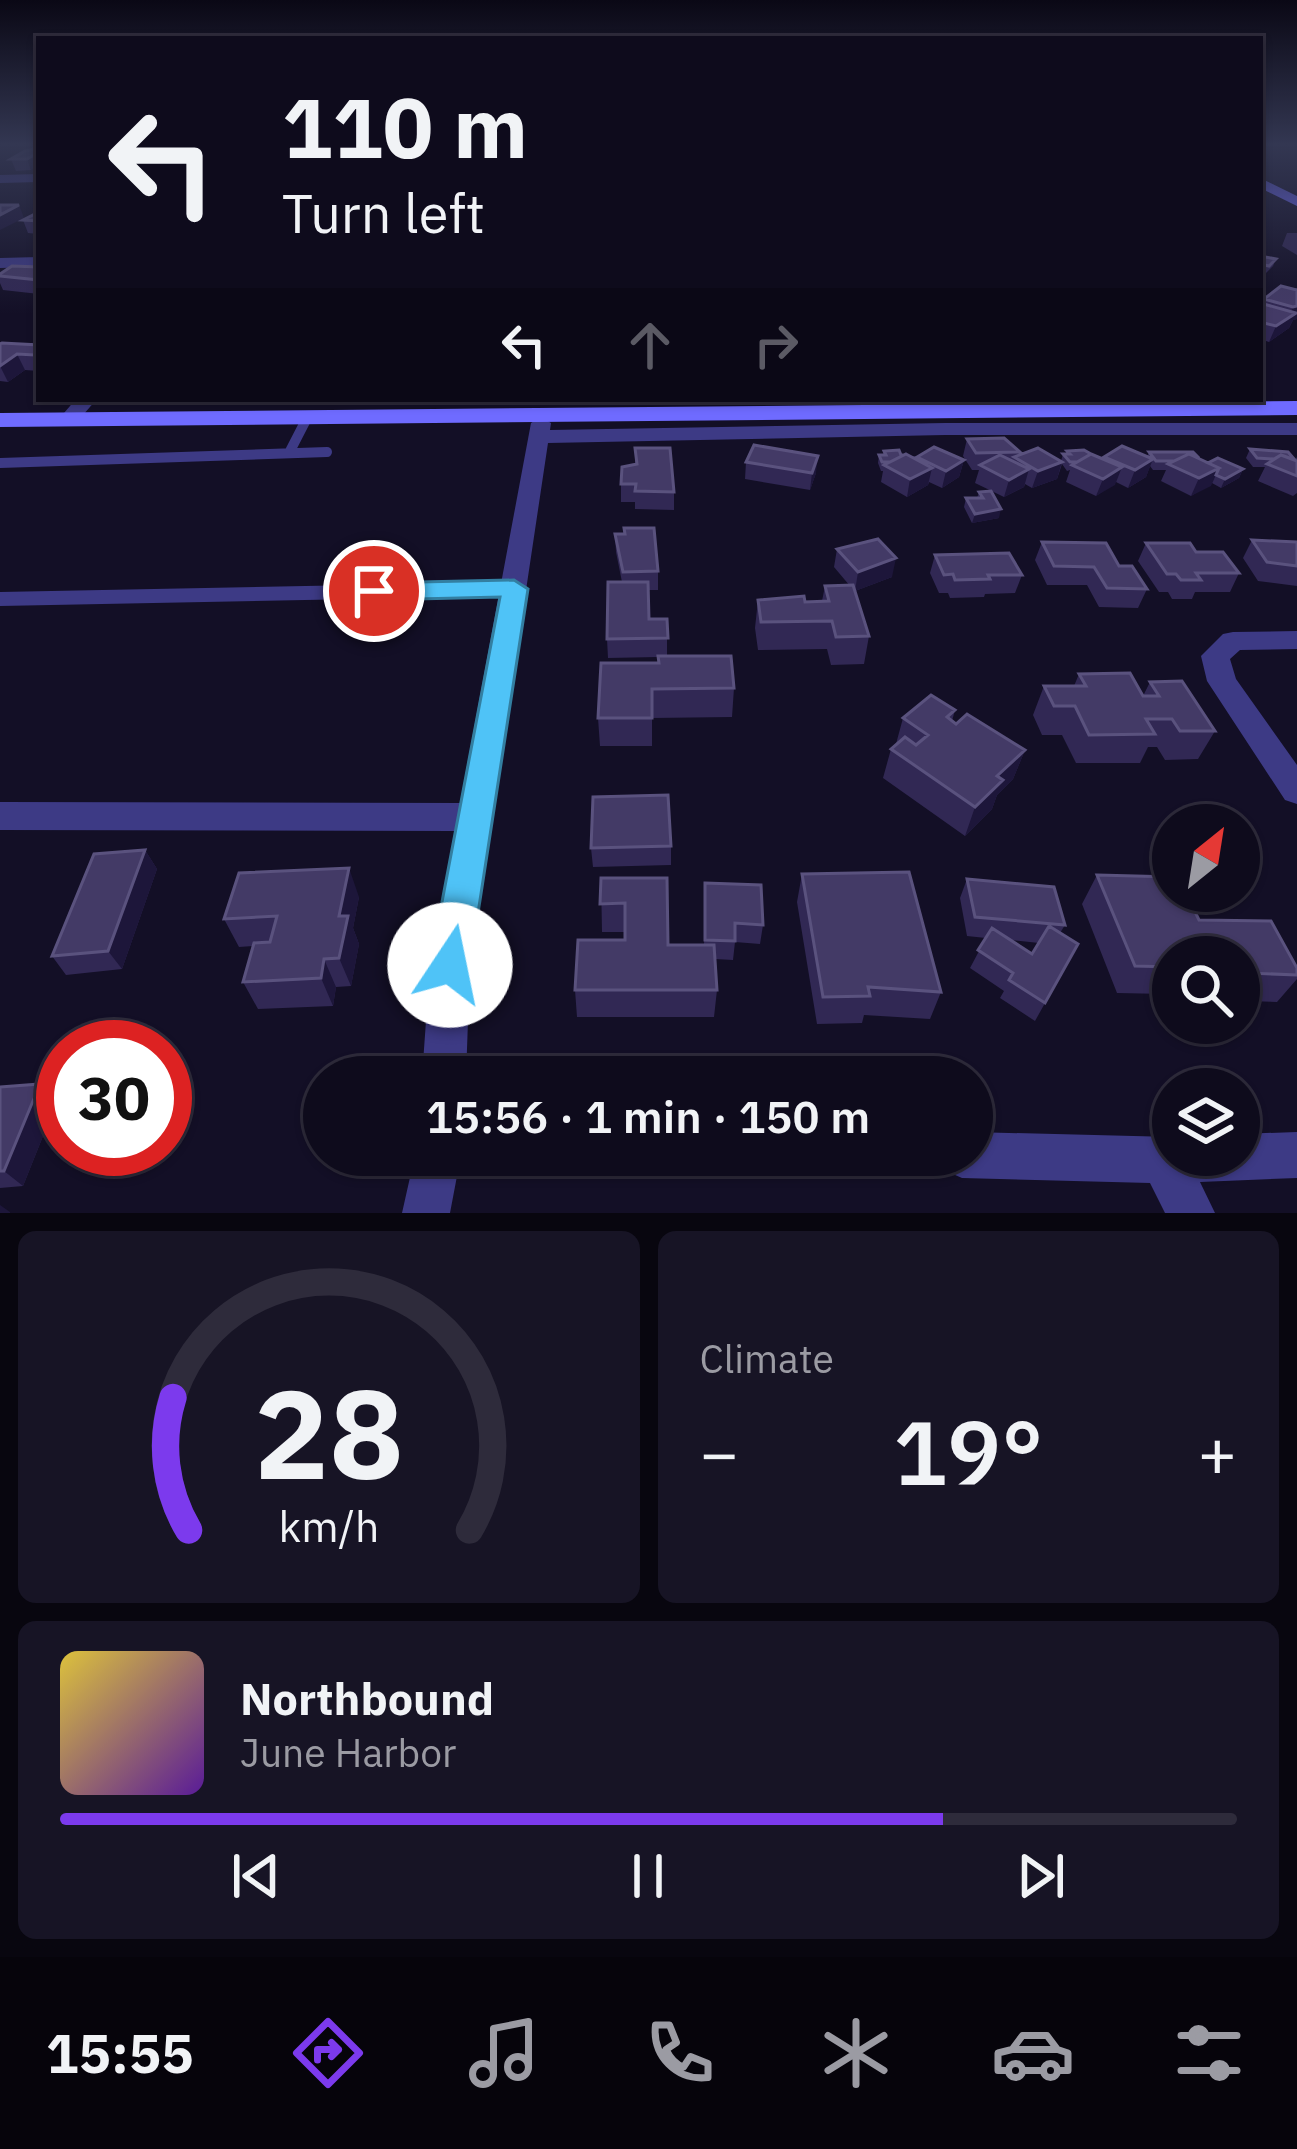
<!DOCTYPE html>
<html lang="en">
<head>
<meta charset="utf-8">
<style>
	:root { --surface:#0e0b1c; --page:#171425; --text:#f1f3f6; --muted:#9b9ba3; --line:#2e2b3b; --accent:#7c3aed }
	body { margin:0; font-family:"IBM Plex Sans",sans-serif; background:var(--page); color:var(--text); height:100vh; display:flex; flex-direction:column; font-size:45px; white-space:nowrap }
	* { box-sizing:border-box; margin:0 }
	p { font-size:39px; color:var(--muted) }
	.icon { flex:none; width:66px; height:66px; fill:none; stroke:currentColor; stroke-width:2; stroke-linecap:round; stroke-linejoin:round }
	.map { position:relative; height:1213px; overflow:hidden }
	.drawer { display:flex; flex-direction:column; gap:18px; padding:18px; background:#08060f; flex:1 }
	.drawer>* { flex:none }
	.top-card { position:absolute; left:36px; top:36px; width:1227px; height:366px; border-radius:0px; box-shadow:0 3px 9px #0004,0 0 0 3px var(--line); background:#0e0b1c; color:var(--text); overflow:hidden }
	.needle { width:78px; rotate:30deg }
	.fabs { position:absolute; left:1152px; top:804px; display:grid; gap:24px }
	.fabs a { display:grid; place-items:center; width:108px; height:108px; border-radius:50%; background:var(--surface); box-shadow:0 3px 9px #0004,0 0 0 3px var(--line); font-size:60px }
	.speed { position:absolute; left:36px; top:1020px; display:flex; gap:24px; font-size:60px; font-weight:700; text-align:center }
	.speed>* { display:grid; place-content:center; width:156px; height:156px; border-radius:50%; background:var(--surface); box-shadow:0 3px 9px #0004,0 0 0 3px var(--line); line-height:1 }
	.speed .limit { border:18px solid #d22; background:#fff; color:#111 }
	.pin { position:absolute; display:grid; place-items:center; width:102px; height:102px; color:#fff; margin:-51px; border:6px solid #fff; border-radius:50%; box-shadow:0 3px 12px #0007 }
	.me { position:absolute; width:132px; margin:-66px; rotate:11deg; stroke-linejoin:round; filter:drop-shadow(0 0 9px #0008) }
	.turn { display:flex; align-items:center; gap:42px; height:252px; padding:0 48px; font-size:54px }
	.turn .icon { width:156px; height:156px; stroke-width:2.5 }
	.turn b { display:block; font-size:84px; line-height:102px }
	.lanes { display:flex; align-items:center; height:114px; padding:0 48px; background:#0003; justify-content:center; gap:60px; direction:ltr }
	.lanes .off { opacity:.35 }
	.big { font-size:90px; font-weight:600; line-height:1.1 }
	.drawer .card { flex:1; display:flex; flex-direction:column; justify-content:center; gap:18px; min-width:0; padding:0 42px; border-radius:18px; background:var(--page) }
	.drawer .dial { align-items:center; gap:0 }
	.dial svg { height:312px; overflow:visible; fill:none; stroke:var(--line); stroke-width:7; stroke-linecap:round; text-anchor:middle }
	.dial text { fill:var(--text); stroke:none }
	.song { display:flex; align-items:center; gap:36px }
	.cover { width:144px; height:144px; border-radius:18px; background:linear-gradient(135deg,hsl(50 70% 55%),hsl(270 70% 35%)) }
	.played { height:12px; border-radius:6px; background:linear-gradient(90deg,var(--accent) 75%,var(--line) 75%) }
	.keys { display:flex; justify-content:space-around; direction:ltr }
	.heat { display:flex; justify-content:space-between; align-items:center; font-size:66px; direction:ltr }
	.drawer .tiles { flex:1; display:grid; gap:18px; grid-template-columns:1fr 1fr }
	.card:last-child { grid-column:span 2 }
	.trip { position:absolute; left:303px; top:1056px; width:690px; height:120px; border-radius:60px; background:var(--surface); box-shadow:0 3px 9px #0004,0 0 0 3px var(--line); font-weight:600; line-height:120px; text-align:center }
	.tabs { display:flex; height:192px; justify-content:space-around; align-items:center; background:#06040b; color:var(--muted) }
	.tabs .icon { width:84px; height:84px }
	.tabs .active { color:var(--accent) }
	.tabs b { font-size:54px; color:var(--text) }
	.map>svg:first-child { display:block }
</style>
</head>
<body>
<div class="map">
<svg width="1297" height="1213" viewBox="0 0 1297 1213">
	<rect width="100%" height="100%" fill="#130f26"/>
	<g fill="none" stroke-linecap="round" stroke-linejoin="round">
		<!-- lane-far1 -->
		<path stroke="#3d3a85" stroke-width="10" d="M289,453L306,420
			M0,463L327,452"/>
		<!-- lane -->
		<path stroke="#3d3a85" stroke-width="14" d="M0,599L514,589"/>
		<!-- street -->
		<path fill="#3d3a85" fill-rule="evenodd" d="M39,174V182L0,183V175Z
			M39,257V267L0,268V258Z
			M76,399H97L75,424H61L58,420Z
			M541,417L551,423L550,430L945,423H1297V435H945L548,443L470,965L466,1077H422L430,965L455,831L0,830V802L460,803L531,423Z
			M1297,631V649L1240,650L1230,659L1236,679L1297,765V804L1285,800L1207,681L1201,656L1223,634L1233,632Z
			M972,1132L1173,1137V1155H1239V1134L1297,1132V1178L1200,1182L1215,1213H1165L1150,1183L962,1178L946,1171L939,1155H972Z
			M415,1155H461L450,1213H402Z"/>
		<!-- secondary -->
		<path fill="#6f6bff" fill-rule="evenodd" d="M1260,178L1297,196V206L1260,188Z
			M1297,401V415L0,427V413Z"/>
	</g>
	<!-- wall -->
	<path fill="#312854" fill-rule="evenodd" d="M25,151L31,170L16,171L11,159Z
		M39,212V234L28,233L23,220Z
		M1287,233H1297V255L1282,246Z
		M1260,256L1276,259L1273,266L1266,273L1260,272Z
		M39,267V294L3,290L0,283V274Z
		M1297,288V319L1293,320L1289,328L1269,342L1260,339V303H1262L1264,299Z
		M0,344L39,345V371L25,370L8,382L0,381Z
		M967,439L1020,452L1019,455L1061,461L1063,454H1066L1067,451L1104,459V457H1147L1149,452L1199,458L1208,463L1243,469L1239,478L1221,488L1212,483L1191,496L1161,481L1166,470H1153L1150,466L1146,477L1128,488L1116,482L1096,496L1066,482L1070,470L1067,471L1062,464L1057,479L1032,488L1025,484L1024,487L1004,497L975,483L979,470H972L963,456Z
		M635,448L674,492V510L635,509V502H621V484L635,465Z
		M1250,449L1295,460L1297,457V493L1293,496L1258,481L1265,467H1253L1246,458Z
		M884,451L901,455L964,460L959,477L942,488L929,482L928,485L907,497L881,482L883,471H881L878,463L879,455H883Z
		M746,462L816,473L810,490L745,479Z
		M979,492L999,518L972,523L964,507L966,498H977Z
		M615,534L658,571V590H648L649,619H667V656L734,688L732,717L652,718V746H600L598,718L659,663L658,657L608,658L607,639L622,582L616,552Z
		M1252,540L1297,542V586L1258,581L1243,558Z
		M1042,542L1119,566L1147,589L1138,608L1099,607L1087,585H1047L1035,560Z
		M1146,543L1196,552L1239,573L1230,592H1195L1192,599H1172L1168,592H1159L1138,561Z
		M837,549L892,577L855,591L869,636L864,664L831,665L827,649L758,650L755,628L758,600L822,601L825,586H850L834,567Z
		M935,555L1022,575L1015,593L985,594L984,597L950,598L948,593H939L930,573Z
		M1079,674L1143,696L1150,682L1215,731L1198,759L1165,760L1157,747H1148L1140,763H1076L1062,735H1042L1033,715L1044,686H1074Z
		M955,710L952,721L1025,750L1013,779L997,795L992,809L965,836L883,778L891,749L896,744L903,718Z
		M671,846V865L593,867L591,848Z
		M145,850L157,869L122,969L66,975L52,956Z
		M802,874L941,992L930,1019L864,1015L862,1023L817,1024L797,902Z
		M1097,875L1199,920L1297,968V979L1277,1002L1246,1001L1239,1010V957H1173V1011L1166,994L1117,993L1082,904Z
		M601,878L668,945H704L705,883L763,925L760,944L735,942L733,960L715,959L717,990L714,1017H577L575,990L625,940V932H602Z
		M967,879L1065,925L1060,933L1078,944L1035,1021L1000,998L1004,991L970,968L986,938L967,936L960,898ZM1011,940L1039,943L1032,954Z
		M359,897L353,928L359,944L351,986L336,987L333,1006L258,1009L243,982L253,946L239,947L224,919Z
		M40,1084L57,1101L23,1186L0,1188V1087Z"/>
	<!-- shaded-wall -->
	<path fill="#1d163a" d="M39,152V165L31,170L27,159Z
		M19,205L24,218L0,230V215Z
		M1297,306V319L1293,320L1289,328L1269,342L1276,326L1287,319L1293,307Z
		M17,354L25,370L8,382L0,366Z
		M818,456L816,473L810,490L812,473Z
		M1153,459L1146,477L1128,488L1135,470Z
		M964,460L959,477L942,488L946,471Z
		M1062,462L1057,479L1032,488L1038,471Z
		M1122,467L1115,485L1096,496L1103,479Z
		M932,468L928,485L907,497L910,479Z
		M1219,468L1211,486L1191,496L1199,478Z
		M1029,469L1024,487L1004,497L1009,480Z
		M1243,469L1239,478L1221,488L1225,479Z
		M1001,509L999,518L972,523L975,514Z
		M896,558L892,577L855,591L858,572Z
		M1025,750L1013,779L997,795L992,809L965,836L975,807L997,776Z
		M145,850L157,869L122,969L108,951Z
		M349,868L359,897L353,928L359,944L351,986L339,958V916Z
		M324,959L336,987L333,1006L321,978Z
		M40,1084L57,1101L23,1186L4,1171Z
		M0,1205L10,1212V1213H0Z"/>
	<!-- building -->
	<path fill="#433a66" stroke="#5a527e" stroke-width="3" d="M39,148V152L27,159H11L25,151Z
		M0,205H19L0,215Z
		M39,212V221L23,220Z
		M1260,256L1276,259L1269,266L1260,264Z
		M12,266L39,267V280L0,276V274Z
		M1281,286L1297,290V306L1293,307L1264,299Z
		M1260,303L1296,313L1276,326L1260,322Z
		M2,343L39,345V353L35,355L17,354L0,366V344Z
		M1004,438L1020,452L976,453L967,439Z
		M754,445L818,456L812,473L746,462Z
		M1122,446L1153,459L1135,470L1104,457Z
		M934,447L964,460L946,471L917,457Z
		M635,448H670L674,492L635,491L636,484H621L622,467L637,464Z
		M1038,448L1062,462L1038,471L1014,457Z
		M1250,449L1288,452L1295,460L1281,455L1274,459L1257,458Z
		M899,450L901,455H904L890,462H882L879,455H886L884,451Z
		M1084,450L1091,454L1077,462H1070L1063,454H1070L1067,451Z
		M1149,452H1193L1199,458L1189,454L1174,461H1156Z
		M906,454L932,468L910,479L884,465Z
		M1091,454L1122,467L1103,479L1072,465Z
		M1189,454L1219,468L1199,478L1168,464Z
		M1000,455L1029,469L1009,480L980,465Z
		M1281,455L1297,461V476L1267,464Z
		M1218,458L1243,469L1225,479L1216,475L1219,468L1208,463Z
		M991,491L1001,509L975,514L966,498H983L979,492Z
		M624,528H654L658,571L623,572L615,534H625Z
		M878,539L896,558L858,572L837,549Z
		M1252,540L1297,542V566L1267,562Z
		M1042,542L1106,543L1119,566H1132L1147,589L1107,588L1094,567L1054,566Z
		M1146,543H1190L1196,552H1223L1239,573H1196L1201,580H1181L1176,574H1167Z
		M1009,553L1022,575H988L990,579L955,580L953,574L944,575L935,555Z
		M608,582H648L649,619H667L668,638L607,639Z
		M853,585L869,636L836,637L832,621L761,622L758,600L804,596L805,602L829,601L825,586Z
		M658,656H731L734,688L652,689V718H598L601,663H659Z
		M1130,673L1143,696H1159L1150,682L1182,681L1215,731H1180L1172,719H1146L1155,734L1089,735L1075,706H1054L1044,686H1086L1079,674Z
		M931,695L955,710L947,717L956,724L967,714L1025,750L997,776L1003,780L975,807L891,749L905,737L916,745L928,735L903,718Z
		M668,795L671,846L591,848L593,797Z
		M145,850L108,951L52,956L94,854Z
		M349,868L339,916H348L339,958L324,959L321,978L243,982L254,943L270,942L277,916L224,919L239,873Z
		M909,872L941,992L868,987L870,996L823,997L802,874Z
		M1097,875L1173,877V891H1185L1199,920L1271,921L1297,968V975L1249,973L1256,989H1239V957H1173V967L1135,966Z
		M601,878H667L668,945H714L717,990H575L578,940H625V903L600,904Z
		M967,879L1054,887L1065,925L975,917Z
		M705,883L761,885L763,925L735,923V941L705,940Z
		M1049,926L1078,944L1045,1003L1009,980L1013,973L978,950L992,928L1032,954Z
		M40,1084L4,1171H0V1087Z"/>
	<!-- sky -->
	<linearGradient id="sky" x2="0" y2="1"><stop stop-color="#0a0815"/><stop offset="0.46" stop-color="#333752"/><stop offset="1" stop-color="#333752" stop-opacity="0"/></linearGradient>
	<rect width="1297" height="314" fill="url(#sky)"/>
	<!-- route -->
	<path fill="#4fc3f7" stroke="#337fa1" stroke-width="3" d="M514,580L528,589L470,965L464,978L450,984L436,978L430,965L500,597L374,600L361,591L374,583Z"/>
</svg>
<div class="fabs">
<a><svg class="needle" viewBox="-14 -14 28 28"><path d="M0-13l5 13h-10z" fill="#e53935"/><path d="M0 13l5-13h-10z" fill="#9b9ba3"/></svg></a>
<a><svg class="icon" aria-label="search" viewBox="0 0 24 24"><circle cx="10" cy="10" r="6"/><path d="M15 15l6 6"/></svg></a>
<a><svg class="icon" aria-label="layers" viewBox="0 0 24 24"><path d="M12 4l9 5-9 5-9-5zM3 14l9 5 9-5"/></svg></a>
</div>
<div class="speed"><div class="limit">30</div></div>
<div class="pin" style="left:374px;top:591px;background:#d93025"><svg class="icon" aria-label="arrive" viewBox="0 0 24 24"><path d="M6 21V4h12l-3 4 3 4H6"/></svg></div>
<svg class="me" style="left:450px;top:965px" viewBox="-20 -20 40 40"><circle r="19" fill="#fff"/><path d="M0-13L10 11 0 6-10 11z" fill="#4fc3f7"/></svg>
<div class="trip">15:56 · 1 min · 150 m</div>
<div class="top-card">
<div class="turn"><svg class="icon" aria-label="left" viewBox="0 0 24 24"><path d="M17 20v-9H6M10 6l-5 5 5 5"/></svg><div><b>110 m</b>Turn left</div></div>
<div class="lanes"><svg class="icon" aria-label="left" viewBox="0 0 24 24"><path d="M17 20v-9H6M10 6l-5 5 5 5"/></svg><svg class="icon off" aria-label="ahead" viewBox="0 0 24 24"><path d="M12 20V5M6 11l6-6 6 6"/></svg><svg class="icon off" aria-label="right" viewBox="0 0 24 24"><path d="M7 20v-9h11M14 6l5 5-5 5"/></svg></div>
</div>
</div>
<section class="drawer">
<div class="tiles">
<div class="card dial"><svg viewBox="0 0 100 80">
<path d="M14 69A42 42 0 1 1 86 69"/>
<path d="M14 69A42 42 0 0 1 10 35" stroke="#7c3aed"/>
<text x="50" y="56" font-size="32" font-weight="700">28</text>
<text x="50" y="72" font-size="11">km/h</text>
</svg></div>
<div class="card"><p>Climate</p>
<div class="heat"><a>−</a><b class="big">19°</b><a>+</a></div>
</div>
<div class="card">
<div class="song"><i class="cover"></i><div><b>Northbound</b><p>June Harbor</p></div></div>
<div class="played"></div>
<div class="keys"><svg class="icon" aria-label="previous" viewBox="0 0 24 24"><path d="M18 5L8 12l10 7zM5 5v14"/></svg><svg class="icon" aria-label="pause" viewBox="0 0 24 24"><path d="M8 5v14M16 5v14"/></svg><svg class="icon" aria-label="next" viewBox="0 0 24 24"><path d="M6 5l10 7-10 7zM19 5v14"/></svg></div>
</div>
</div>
</section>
<nav class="tabs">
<b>15:55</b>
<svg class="icon active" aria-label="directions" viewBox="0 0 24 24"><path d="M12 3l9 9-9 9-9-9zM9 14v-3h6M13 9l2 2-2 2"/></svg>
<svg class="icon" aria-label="music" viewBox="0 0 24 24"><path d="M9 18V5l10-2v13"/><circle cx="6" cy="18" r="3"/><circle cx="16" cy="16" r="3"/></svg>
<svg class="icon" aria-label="phone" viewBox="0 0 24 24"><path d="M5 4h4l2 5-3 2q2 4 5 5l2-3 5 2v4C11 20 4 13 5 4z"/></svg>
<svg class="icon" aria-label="climate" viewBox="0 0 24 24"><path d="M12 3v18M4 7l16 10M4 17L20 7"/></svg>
<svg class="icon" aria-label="car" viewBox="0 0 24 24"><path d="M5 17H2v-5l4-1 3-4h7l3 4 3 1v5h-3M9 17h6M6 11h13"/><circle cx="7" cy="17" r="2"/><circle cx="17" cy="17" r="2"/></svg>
<svg class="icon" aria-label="filters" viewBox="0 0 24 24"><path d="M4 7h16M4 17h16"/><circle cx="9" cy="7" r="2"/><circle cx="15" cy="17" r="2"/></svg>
</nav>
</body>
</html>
